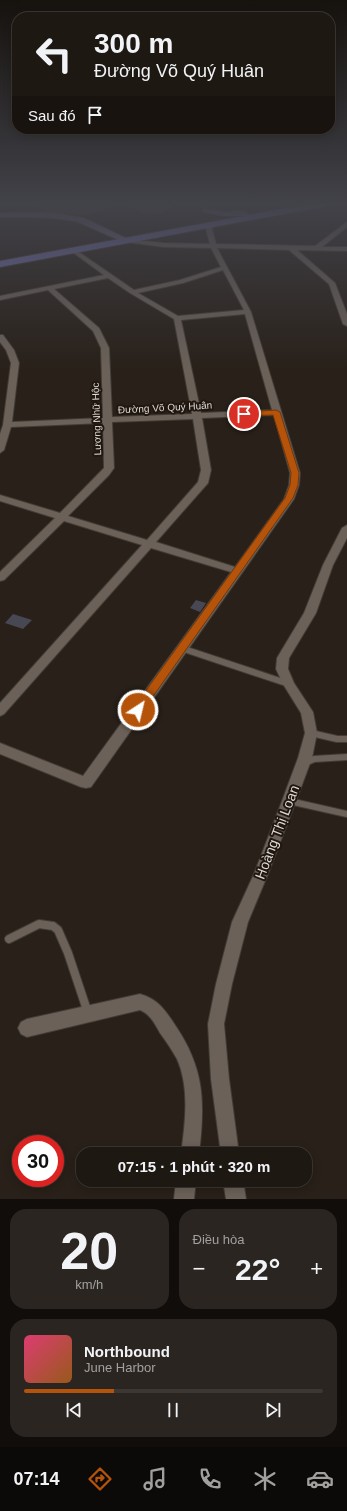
<!DOCTYPE html>
<html lang="vi">
<head>
<meta charset="utf-8">
<style>
	:root { --surface:#1e1813; --page:#2b2521; --text:#f1f3f6; --muted:#a1a0a0; --line:#3c3733; --accent:#b45309 }
	body { margin:0; font-family:Helvetica,sans-serif; background:var(--page); color:var(--text); height:100vh; display:flex; flex-direction:column; font-size:15px; white-space:nowrap }
	* { box-sizing:border-box; margin:0 }
	p { font-size:13px; color:var(--muted) }
	.icon { flex:none; width:22px; height:22px; fill:none; stroke:currentColor; stroke-width:2; stroke-linecap:round; stroke-linejoin:round }
	.map { position:relative; height:1199px; overflow:hidden }
	.panel { display:flex; flex-direction:column; gap:10px; padding:10px; background:#100d0a; flex:1 }
	.panel>* { flex:none }
	.guide { position:absolute; left:12px; top:12px; width:323px; height:122px; border-radius:16px; box-shadow:0 2px 10px #0003,0 0 0 1px var(--line); background:#1e1813; color:var(--text); overflow:hidden }
	.speed { position:absolute; left:12px; top:1135px; display:flex; gap:8px; font-size:20px; font-weight:700; text-align:center }
	.speed>* { display:grid; place-content:center; width:52px; height:52px; border-radius:50%; background:var(--surface); box-shadow:0 2px 10px #0003,0 0 0 1px var(--line); line-height:1 }
	.speed .limit { border:6px solid #d22; background:#fff; color:#111 }
	.pin { position:absolute; display:grid; place-items:center; width:34px; height:34px; color:#fff; margin:-17px; border:2px solid #fff; border-radius:50%; box-shadow:0 1px 4px #0007 }
	.me { position:absolute; width:44px; margin:-22px; rotate:35deg; stroke-linejoin:round; filter:drop-shadow(0 0 3px #0008) }
	.turn { display:flex; align-items:center; gap:14px; height:84px; padding:0 16px; font-size:18px }
	.turn .icon { width:52px; height:52px; stroke-width:2.5 }
	.turn b { display:block; font-size:28px; line-height:34px }
	.then { display:flex; align-items:center; height:38px; padding:0 16px; background:#0003; gap:8px; font-size:15px }
	.big { font-size:30px; font-weight:700; line-height:1.1 }
	.panel .card { flex:1; display:flex; flex-direction:column; justify-content:center; gap:6px; min-width:0; padding:0 14px; border-radius:16px; background:var(--page) }
	.panel .dial { align-items:center; gap:0 }
	.dial b { font-size:52px; line-height:1 }
	.song { display:flex; align-items:center; gap:12px }
	.cover { width:48px; height:48px; border-radius:6px; background:linear-gradient(135deg,hsl(340 70% 55%),hsl(30 70% 35%)) }
	.played { height:4px; border-radius:2px; background:linear-gradient(90deg,var(--accent) 30%,var(--line) 30%) }
	.keys { display:flex; justify-content:space-around; direction:ltr }
	.heat { display:flex; justify-content:space-between; align-items:center; font-size:22px; direction:ltr }
	.panel .tiles { flex:1; display:grid; gap:10px; grid-template-columns:1fr 1fr }
	.card:last-child { grid-column:span 2 }
	.trip { position:absolute; left:76px; top:1147px; width:236px; height:40px; border-radius:16px; background:var(--surface); box-shadow:0 2px 10px #0003,0 0 0 1px var(--line); font-weight:700; line-height:40px; text-align:center }
	.tabs { display:flex; height:64px; justify-content:space-around; align-items:center; background:#0c0a08; color:var(--muted) }
	.tabs .icon { width:28px; height:28px }
	.tabs .selected { color:var(--accent) }
	.tabs b { font-size:18px; color:var(--text) }
	.map>svg:first-child { display:block }
</style>
</head>
<body>
<div class="map">
<svg width="347" height="1199" viewBox="0 0 347 1199">
	<rect width="100%" height="100%" fill="#282019"/>
	<!-- green -->
	<path fill="#3f4a22" d="M28,203H171L170,209L160,213L145,214L128,206H114L88,215L48,212Z"/>
	<!-- building -->
	<path fill="#474853" d="M196,600L206,603L200,612L190,608Z
		M13,614L32,620L23,629L5,623Z"/>
	<g fill="none" stroke-linecap="round" stroke-linejoin="round">
		<defs>
			<path id="lane-far1" d="M181,648L289,684
				M311,733L337,739H347
				M305,763L314,759L347,757
				M289,801L347,814"/>
			<path id="lane" d="M9,939L39,924L53,926L58,930L68,953L88,1013"/>
			<path id="street" d="M347,222V227L322,247H347V251L297,250L335,283L347,314V326L343,324L329,284L289,250L217,248L251,312L300,473L299,485L294,499L91,787L86,788L81,787L0,754V743L83,776L231,572L151,548L4,714L0,716V703L142,545L64,521L4,580L0,581V572L55,518L0,501V495L60,513L104,468L103,423L11,427L4,450L0,453V434L3,425L11,363L6,350L0,342V335H3L14,350L19,363L12,422L103,418L101,348L93,331L48,290L0,300V296L104,275L71,251L70,250L73,248L134,290L180,280L221,267L211,248L164,247L126,242L124,241V239L164,243L210,244L205,225L208,223L211,225L216,244L315,246ZM223,270L244,310L178,316L138,293L183,283ZM108,278L130,293L174,319L192,414L112,417L109,348L99,328L54,289ZM245,314L272,410L201,413L181,320ZM274,415L290,473L289,485L284,499L235,567L156,542L208,483L211,470L202,418ZM193,419L201,470L198,482L147,540L68,516L109,475L114,468L112,422Z
				M347,525V538L333,565L316,613L289,658L288,669L294,683L313,712L317,733L312,758L296,801L268,874L248,922L232,984L224,1024L229,1079L239,1154H221L211,1079L208,1024L216,984L232,922L254,874L282,801L298,758L305,733L301,713L283,684L276,669L277,658L304,613L323,565L342,528Z
				M140,994C158,999 165,1010 175,1025C205,1069 205,1103 199,1154H181C185,1124 190,1088 177,1059C172,1050 166,1041 160,1033C155,1024 150,1014 140,1010L27,1037L21,1034L18,1028L21,1022L27,1019Z
				M176,1180H196L194,1199H174Z
				M223,1180H243L246,1199H226Z"/>
			<path id="secondary" d="M203,208L225,212L243,211L254,217L250,219L242,216H225L203,212Z
				M41,212L61,214L84,218L130,240L126,243L123,242L78,222C53,216 26,217 0,217V213Z"/>
			<path id="primary" d="M314,203H330L326,206L0,267V261Z"/>
		</defs>
		<!-- lane-far1 casing -->
		<use href="#lane-far1" stroke="#423c36" stroke-width="8"/>
		<!-- lane casing -->
		<use href="#lane" stroke="#423c36" stroke-width="10"/>
		<!-- street casing -->
		<use href="#street" stroke="#423c36" stroke-width="2"/>
		<!-- secondary casing -->
		<use href="#secondary" stroke="#423c36" stroke-width="2"/>
		<!-- primary casing -->
		<use href="#primary" stroke="#423c36" stroke-width="2"/>
		<!-- lane-far1 -->
		<use href="#lane-far1" stroke="#6b6159" stroke-width="6"/>
		<!-- lane -->
		<use href="#lane" stroke="#6b6159" stroke-width="8"/>
		<!-- street -->
		<use href="#street" fill="#6b6159" fill-rule="evenodd"/>
		<!-- secondary -->
		<use href="#secondary" fill="#6e6887" fill-rule="evenodd"/>
		<!-- primary -->
		<use href="#primary" fill="#706fb4" fill-rule="evenodd"/>
	</g>
	<!-- sky -->
	<linearGradient id="sky" x2="0" y2="1"><stop stop-color="#16120e"/><stop offset="0.55" stop-color="#424249"/><stop offset="1" stop-color="#424249" stop-opacity="0"/></linearGradient>
	<rect width="347" height="370" fill="url(#sky)"/>
	<!-- route -->
	<path fill="#b45309" stroke="#753606" d="M276,410L280,412L299,473L298,485L293,498L142,712H134L133,710L134,707L285,498L290,485L291,473L273,415L244,416L241,414L244,412Z"/>
	<g text-anchor="middle" stroke-width="4" stroke-linejoin="round" paint-order="stroke">
		<!-- far-street labels -->
		<g font-size="10" fill="#ded9d4" stroke="#1f1710">
			<text transform="translate(165 407) rotate(-3)" y="4">Đường Võ Quý Huân</text>
			<text transform="translate(96 419) rotate(-92)" y="4">Lương Nhữ Hộc</text>
		</g>
		<!-- near-street labels -->
		<g font-size="14" fill="#ded9d4" stroke="#1f1710">
			<text transform="translate(277 832) rotate(-69)" y="5">Hoàng Thị Loan</text>
		</g>
	</g>
</svg>
<div class="speed"><div class="limit">30</div></div>
<div class="pin" style="left:244px;top:414px;background:#d93025"><svg class="icon" aria-label="arrive" viewBox="0 0 24 24"><path d="M6 21V4h12l-3 4 3 4H6"/></svg></div>
<svg class="me" style="left:138px;top:710px" viewBox="-20 -20 40 40"><circle r="17" fill="#b45309" stroke="#fff" stroke-width="3"/><path d="M0-11L8 9 0 5-8 9z" fill="#fff"/></svg>
<div class="trip">07:15 · 1 phút · 320 m</div>
<div class="guide">
<div class="turn"><svg class="icon" aria-label="left" viewBox="0 0 24 24"><path d="M17 20v-9H6M10 6l-5 5 5 5"/></svg><div><b>300 m</b>Đường Võ Quý Huân</div></div>
<div class="then">Sau đó<svg class="icon" aria-label="arrive" viewBox="0 0 24 24"><path d="M6 21V4h12l-3 4 3 4H6"/></svg></div>
</div>
</div>
<section class="panel">
<div class="tiles">
<div class="card dial"><b>20</b><p>km/h</p></div>
<div class="card"><p>Điều hòa</p>
<div class="heat"><a>−</a><b class="big">22°</b><a>+</a></div>
</div>
<div class="card">
<div class="song"><i class="cover"></i><div><b>Northbound</b><p>June Harbor</p></div></div>
<div class="played"></div>
<div class="keys"><svg class="icon" aria-label="previous" viewBox="0 0 24 24"><path d="M18 5L8 12l10 7zM5 5v14"/></svg><svg class="icon" aria-label="pause" viewBox="0 0 24 24"><path d="M8 5v14M16 5v14"/></svg><svg class="icon" aria-label="next" viewBox="0 0 24 24"><path d="M6 5l10 7-10 7zM19 5v14"/></svg></div>
</div>
</div>
</section>
<nav class="tabs">
<b>07:14</b>
<svg class="icon selected" aria-label="directions" viewBox="0 0 24 24"><path d="M12 3l9 9-9 9-9-9zM9 14v-3h6M13 9l2 2-2 2"/></svg>
<svg class="icon" aria-label="music" viewBox="0 0 24 24"><path d="M9 18V5l10-2v13"/><circle cx="6" cy="18" r="3"/><circle cx="16" cy="16" r="3"/></svg>
<svg class="icon" aria-label="phone" viewBox="0 0 24 24"><path d="M5 4h4l2 5-3 2q2 4 5 5l2-3 5 2v4C11 20 4 13 5 4z"/></svg>
<svg class="icon" aria-label="climate" viewBox="0 0 24 24"><path d="M12 3v18M4 7l16 10M4 17L20 7"/></svg>
<svg class="icon" aria-label="car" viewBox="0 0 24 24"><path d="M5 17H2v-5l4-1 3-4h7l3 4 3 1v5h-3M9 17h6M6 11h13"/><circle cx="7" cy="17" r="2"/><circle cx="17" cy="17" r="2"/></svg>
</nav>
</body>
</html>
